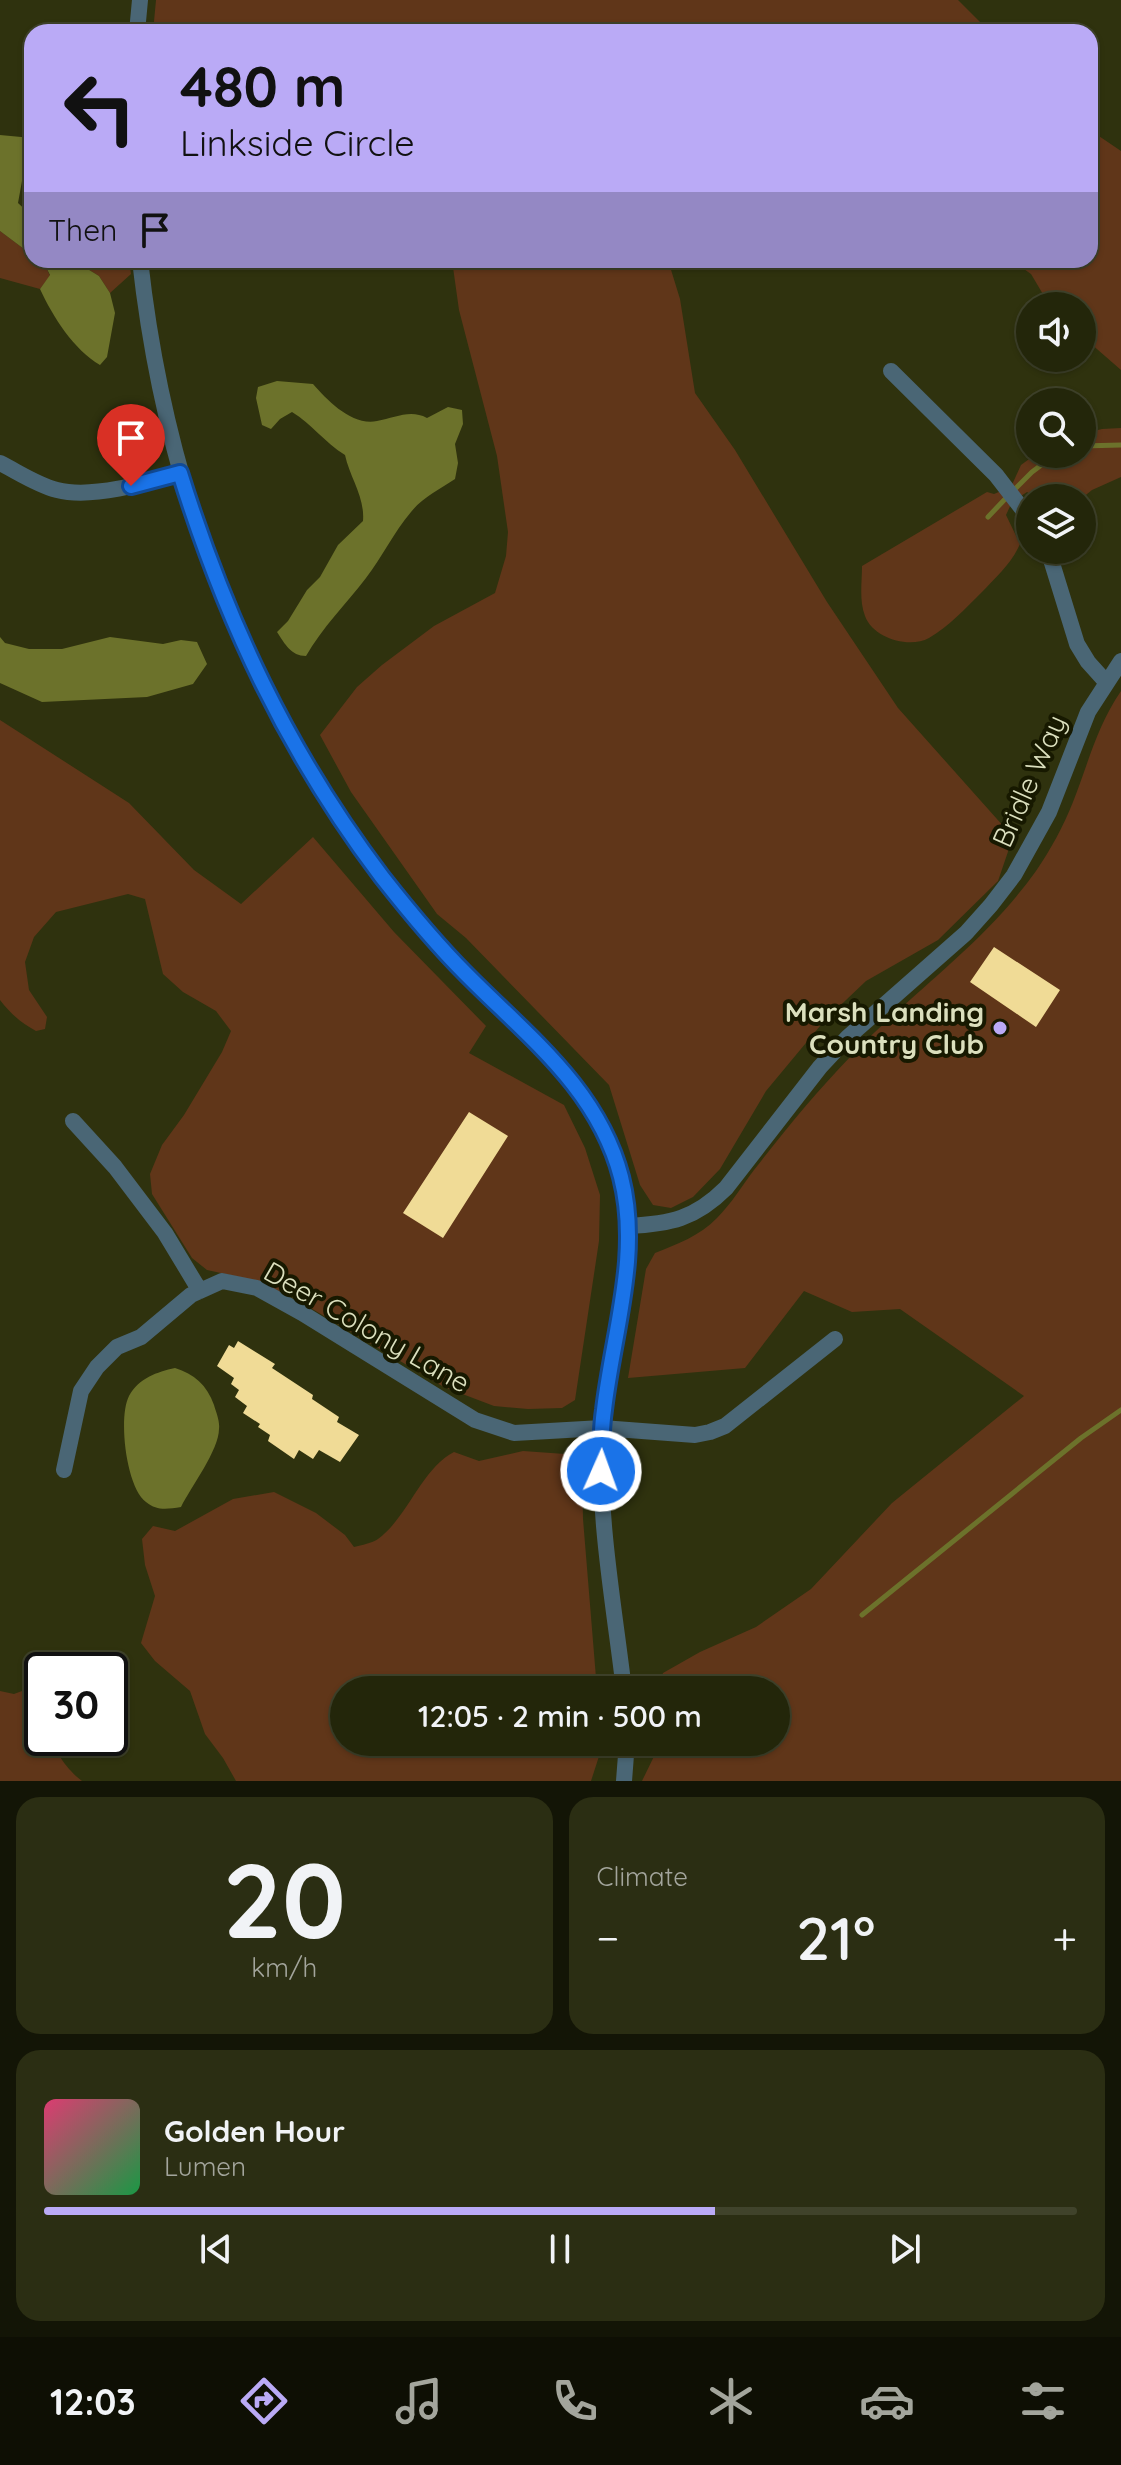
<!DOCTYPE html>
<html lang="en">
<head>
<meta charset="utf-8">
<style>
	:root { --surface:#23260a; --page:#2b2e13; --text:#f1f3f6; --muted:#a3a59c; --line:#40432b; --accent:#baaaf6 }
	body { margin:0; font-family:Quicksand,sans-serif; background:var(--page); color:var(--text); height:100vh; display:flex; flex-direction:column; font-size:30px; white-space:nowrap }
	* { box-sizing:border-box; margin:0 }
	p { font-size:26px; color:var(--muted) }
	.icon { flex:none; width:44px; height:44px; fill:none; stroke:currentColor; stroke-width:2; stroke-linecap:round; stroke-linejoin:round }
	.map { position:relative; height:1781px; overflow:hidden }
	.details { display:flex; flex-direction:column; gap:16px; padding:16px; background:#131506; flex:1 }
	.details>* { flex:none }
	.banner { position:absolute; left:24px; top:24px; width:1074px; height:244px; border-radius:24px; box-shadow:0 2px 6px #0004,0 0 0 2px var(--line); background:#baaaf6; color:#111; overflow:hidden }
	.fabs { position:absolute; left:1016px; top:292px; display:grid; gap:16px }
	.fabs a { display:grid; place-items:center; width:80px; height:80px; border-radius:50%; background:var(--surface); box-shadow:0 2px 6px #0004,0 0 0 2px var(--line); font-size:40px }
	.speed { position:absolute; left:24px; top:1652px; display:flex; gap:16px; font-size:40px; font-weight:700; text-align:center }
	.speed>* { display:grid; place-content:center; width:104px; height:104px; border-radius:50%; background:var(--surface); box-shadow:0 2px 6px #0004,0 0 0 2px var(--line); line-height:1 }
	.speed .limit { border:4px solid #111; border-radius:12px; background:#fff; color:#111 }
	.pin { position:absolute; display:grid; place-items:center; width:68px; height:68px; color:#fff; margin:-82px -34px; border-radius:50% 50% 50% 0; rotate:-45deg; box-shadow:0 0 8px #0007 }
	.pin .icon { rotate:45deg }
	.me { position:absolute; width:88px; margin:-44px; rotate:2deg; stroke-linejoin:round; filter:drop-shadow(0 0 6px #0008) }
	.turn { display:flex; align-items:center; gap:28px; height:168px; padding:0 24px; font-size:36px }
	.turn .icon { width:104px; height:104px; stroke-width:2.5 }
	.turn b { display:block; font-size:56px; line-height:68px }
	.then { display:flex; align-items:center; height:76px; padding:0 24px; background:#0003; gap:16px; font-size:30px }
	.big { font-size:60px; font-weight:600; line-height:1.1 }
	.details .card { flex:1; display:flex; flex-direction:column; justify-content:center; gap:12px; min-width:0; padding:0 28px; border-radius:24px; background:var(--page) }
	.details .dial { align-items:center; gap:0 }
	.dial b { font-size:104px; line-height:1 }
	.song { display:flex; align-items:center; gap:24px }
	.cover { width:96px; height:96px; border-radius:12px; background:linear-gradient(135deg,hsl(340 70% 55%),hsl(140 70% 35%)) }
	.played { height:8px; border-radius:4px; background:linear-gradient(90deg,var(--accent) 65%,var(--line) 65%) }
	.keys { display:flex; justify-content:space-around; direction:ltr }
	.heat { display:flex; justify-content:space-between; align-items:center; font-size:44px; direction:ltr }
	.details .tiles { flex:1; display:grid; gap:16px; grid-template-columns:1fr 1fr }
	.card:last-child { grid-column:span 2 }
	.trip { position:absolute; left:330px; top:1676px; width:460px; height:80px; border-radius:40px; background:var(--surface); box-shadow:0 2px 6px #0004,0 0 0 2px var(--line); font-weight:600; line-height:80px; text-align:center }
	.menu { display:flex; height:128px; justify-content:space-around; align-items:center; background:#0e0f04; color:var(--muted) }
	.menu .icon { width:56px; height:56px }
	.menu .on { color:var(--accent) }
	.menu b { font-size:36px; color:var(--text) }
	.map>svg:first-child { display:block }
</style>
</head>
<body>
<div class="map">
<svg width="1121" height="1781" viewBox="0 0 1121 1781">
	<rect width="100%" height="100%" fill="#2f320e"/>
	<!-- green -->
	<path fill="#603619" d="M156,0H958L990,32H153Z
		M1090,130L1121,151V370L1082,336V306H1050L1031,274L1011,260H1090Z
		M0,231L32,255V260C43,260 46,266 50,276L40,289L0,278Z
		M73,260H129L131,274L110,293L99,276Z
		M452,260H668L680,299L695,393L735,450L827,602L898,708L1013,837L998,881L938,940L866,981L825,1020L766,1091L720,1169L693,1197L671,1208L653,1205L640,1185L609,1085L466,938L437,914L351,792L320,735L357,687L382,665L434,626L495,593L506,556L508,532L497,456L459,310Z
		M1121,428V477L1092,490L1082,498H1037L1027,492L1012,502L1006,515L1020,544C1011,564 996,577 981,593C966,608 948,627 929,638C909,649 873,638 865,616C859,600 862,583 862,566L987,492L994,494L1011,487L1021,465L1036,454H1082V434L1102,429Z
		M1121,691V1781H642L661,1742H776V1690H657L663,1673L700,1652L756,1627L811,1589L892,1503L1024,1396L900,1309L852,1312L804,1291L745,1368L628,1378L646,1269L655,1253C677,1244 700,1236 717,1218C731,1204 742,1186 754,1170C785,1130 817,1091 852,1055C913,991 983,945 1036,871C1051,849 1063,827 1073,802C1088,764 1097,726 1121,691Z
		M0,720L129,803L194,870L241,904L313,837L394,932L486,1026L469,1053L564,1105L585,1148L600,1195L599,1241L575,1400L562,1408L528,1409L494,1406L444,1387L292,1297L253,1280L207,1270L192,1258L152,1194L150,1174L162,1145L184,1115L222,1052L231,1031L216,1011L183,992L163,974L145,899L128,894L56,912L34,937L25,962L29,990L47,1017L45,1029L36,1031C21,1023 10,1013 0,1000Z
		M523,1451L565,1454L582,1466L583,1519L597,1690H344V1742H601L602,1747L591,1781H236L223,1758L205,1734L190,1691L155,1661L141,1643L155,1596L145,1565L142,1539L153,1526L175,1531L233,1499L274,1492L316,1513L345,1535L354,1547C362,1545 372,1543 378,1539C408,1517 422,1468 454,1452L479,1461Z
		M38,1685H42V1738H53C55,1754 69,1771 82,1781H0V1691L14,1694Z"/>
	<!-- water -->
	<path fill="#6c722b" d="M0,135L32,138V179L22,181L18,203L32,216V255L0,231Z
		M39,260H73L99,276L110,293L115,313L107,357L100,365C74,350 53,317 40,289L50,275L45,265Z
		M277,381L313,384C328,401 352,426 377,421C395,418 410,409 427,418L448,407L462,410L463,424L455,444L458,463L455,479C440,489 423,497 411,512C394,532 382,557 366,578C346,604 322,628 306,656C291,656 285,644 277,632L288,621L307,590L320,577L338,545L363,521C365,497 350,478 345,455C324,442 312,424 292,412L280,419L271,429L262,425L256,398L258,387Z
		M0,637L5,643L29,649H62L110,637L163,644L181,640L197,642L207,664L193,684L147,697L42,702L0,683Z
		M175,1368C194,1374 207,1385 214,1405C216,1412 220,1421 219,1429C219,1450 191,1487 181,1507C167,1509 157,1511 146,1502C126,1487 118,1417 129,1396C139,1378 157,1372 175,1368Z"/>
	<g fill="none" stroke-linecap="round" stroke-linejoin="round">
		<!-- stream -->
		<path stroke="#6c722b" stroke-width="5" d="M1082,446L1121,445
			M1014,490L1032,472L1056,454
			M988,517L1007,497
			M862,1615L1081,1438L1121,1410"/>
	</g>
	<!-- building -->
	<path fill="#f0db96" d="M994,947L1060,990L1036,1027L970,982Z
		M469,1112L508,1136L443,1238L403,1213Z
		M238,1341L275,1364L272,1368L313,1395L312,1399L339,1417L337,1422L359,1435L340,1462L319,1450L313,1459L299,1450L294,1459L268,1441L270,1435L258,1427L260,1424L243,1413L247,1406L235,1397L239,1390L231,1384L234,1378L217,1366L229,1345L234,1348Z"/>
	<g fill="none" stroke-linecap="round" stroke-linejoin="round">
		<!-- minor -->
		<path stroke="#4a6675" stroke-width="16" d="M137,32L140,0
			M140,260C168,514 262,739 428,934C492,1008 578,1061 614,1156C649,1248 607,1338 602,1430C597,1516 614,1604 624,1690
			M891,371L996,475L1030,519
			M0,463C18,472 37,485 57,490C92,499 146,483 180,473
			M1048,550L1077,644L1088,662L1106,682
			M73,1121L115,1167L165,1233L200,1291
			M628,1226C670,1224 695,1219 726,1188L820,1067L848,1037L966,933L991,905L1014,875L1049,812L1088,712L1121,661
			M64,1470L81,1391L97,1367L117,1347L141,1337L191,1295L222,1281L257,1288L302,1313L475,1420L514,1433L602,1428L695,1435L710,1432L725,1426L835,1339
			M624,1781L627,1742"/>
	</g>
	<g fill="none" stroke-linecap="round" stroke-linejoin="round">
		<defs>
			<path id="route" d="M131,486L180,473C226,621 288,753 382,877C408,910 435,943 465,973C526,1035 598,1088 621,1177C641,1255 613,1332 604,1410C601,1430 601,1450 601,1471"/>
		</defs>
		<!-- route casing -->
		<use href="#route" stroke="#114b97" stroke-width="20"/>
		<!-- route -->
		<use href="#route" stroke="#1a73e8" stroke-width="14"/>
	</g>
	<!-- markers -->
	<circle fill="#baaaf6" stroke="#171900" stroke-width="3" cx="1000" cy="1028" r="8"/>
	<g text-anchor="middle" stroke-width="8" stroke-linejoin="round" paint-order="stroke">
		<!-- street labels -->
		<g font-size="28" fill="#dbdfbd" stroke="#171900">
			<text transform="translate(1029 781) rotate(-66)" y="10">Bridle Way</text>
			<text transform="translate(367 1327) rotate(30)" y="10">Deer Colony Lane</text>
		</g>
		<!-- poi labels -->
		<g font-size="28" font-weight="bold" fill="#dbdfbd" stroke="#171900" text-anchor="end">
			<text x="984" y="1022">Marsh Landing<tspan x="984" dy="32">Country Club</tspan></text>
		</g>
	</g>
</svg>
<div class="fabs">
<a><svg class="icon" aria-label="sound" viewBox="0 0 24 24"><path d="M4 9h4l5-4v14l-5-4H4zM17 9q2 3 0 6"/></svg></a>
<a><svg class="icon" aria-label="search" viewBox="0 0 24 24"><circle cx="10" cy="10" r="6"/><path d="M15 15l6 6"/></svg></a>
<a><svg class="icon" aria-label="layers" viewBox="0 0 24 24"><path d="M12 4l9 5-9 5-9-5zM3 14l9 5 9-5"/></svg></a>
</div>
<div class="speed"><div class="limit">30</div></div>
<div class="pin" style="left:131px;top:486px;background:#d93025"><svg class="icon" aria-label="arrive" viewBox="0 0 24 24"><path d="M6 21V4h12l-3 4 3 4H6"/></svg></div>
<svg class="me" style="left:601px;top:1471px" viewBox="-20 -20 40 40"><circle r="17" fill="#1a73e8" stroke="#fff" stroke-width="3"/><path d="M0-11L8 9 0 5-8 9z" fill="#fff"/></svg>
<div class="trip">12:05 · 2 min · 500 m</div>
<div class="banner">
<div class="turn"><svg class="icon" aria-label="left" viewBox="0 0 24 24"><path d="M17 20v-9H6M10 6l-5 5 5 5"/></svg><div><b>480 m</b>Linkside Circle</div></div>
<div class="then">Then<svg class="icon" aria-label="arrive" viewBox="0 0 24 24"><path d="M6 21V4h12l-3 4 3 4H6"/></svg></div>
</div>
</div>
<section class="details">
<div class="tiles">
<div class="card dial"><b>20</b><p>km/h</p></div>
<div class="card"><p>Climate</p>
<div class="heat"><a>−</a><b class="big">21°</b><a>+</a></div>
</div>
<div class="card">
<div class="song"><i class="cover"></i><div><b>Golden Hour</b><p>Lumen</p></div></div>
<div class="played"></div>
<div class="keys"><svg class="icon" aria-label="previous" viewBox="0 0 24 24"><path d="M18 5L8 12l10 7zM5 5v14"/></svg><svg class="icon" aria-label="pause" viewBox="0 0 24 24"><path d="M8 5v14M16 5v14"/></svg><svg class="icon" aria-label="next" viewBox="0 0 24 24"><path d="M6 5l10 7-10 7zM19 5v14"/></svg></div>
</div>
</div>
</section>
<nav class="menu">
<b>12:03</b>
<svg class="icon on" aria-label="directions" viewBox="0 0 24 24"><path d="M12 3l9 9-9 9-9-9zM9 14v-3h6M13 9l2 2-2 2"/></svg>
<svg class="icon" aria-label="music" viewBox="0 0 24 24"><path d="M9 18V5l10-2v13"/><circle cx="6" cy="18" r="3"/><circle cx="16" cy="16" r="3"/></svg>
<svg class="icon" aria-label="phone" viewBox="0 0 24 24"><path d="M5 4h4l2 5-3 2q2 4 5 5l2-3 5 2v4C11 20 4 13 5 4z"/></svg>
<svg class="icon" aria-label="climate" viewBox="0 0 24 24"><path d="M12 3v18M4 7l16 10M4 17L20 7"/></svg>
<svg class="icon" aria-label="car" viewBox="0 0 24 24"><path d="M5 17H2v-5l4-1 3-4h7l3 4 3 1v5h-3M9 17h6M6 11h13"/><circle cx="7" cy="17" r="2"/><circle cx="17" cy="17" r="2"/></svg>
<svg class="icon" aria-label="filters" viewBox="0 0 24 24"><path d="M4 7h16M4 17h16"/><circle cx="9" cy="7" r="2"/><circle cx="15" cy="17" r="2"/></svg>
</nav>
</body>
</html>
